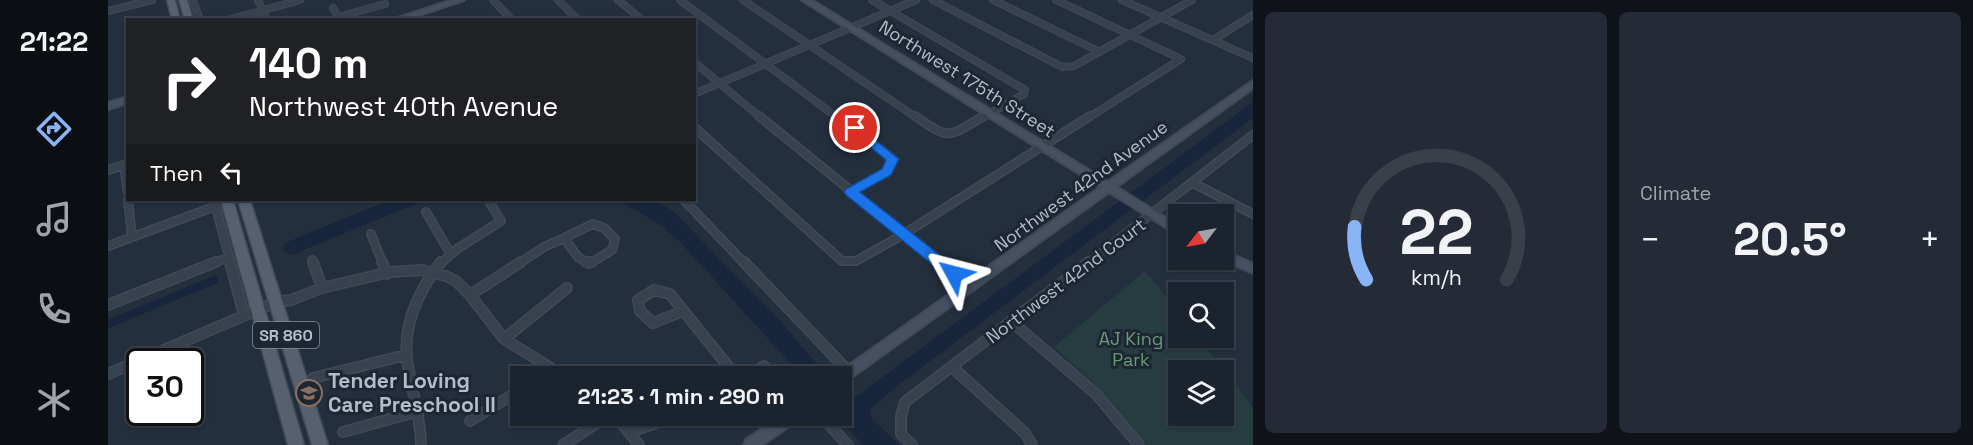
<!DOCTYPE html>
<html lang="en">
<head>
<meta charset="utf-8">
<style>
	:root { --surface:#1b232e; --page:#242b36; --text:#f1f3f6; --muted:#a0a4aa; --line:#39404a; --accent:#8ab4f8 }
	body { margin:0; font-family:"Space Grotesk",sans-serif; background:var(--page); color:var(--text); height:100vh; display:flex; flex-direction:column; font-size:22px; white-space:nowrap }
	* { box-sizing:border-box; margin:0 }
	p { font-size:20px; color:var(--muted) }
	.icon { flex:none; width:33px; height:33px; fill:none; stroke:currentColor; stroke-width:2; stroke-linecap:round; stroke-linejoin:round }
	.map { position:relative; flex:1; overflow:hidden }
	.side { display:flex; flex-direction:column; gap:12px; padding:12px; background:#0f1319; width:720px }
	.side>* { flex:none }
	.guide { position:absolute; left:18px; top:18px; width:570px; height:183px; border-radius:0px; box-shadow:0 2px 4px #0004,0 0 0 2px var(--line); background:#202124; color:#fff; overflow:hidden }
	.needle { width:39px; rotate:238deg }
	.fabs { position:absolute; left:1060px; top:204px; display:grid; gap:12px }
	.fabs a { display:grid; place-items:center; width:66px; height:66px; border-radius:0px; background:var(--surface); box-shadow:0 2px 4px #0004,0 0 0 2px var(--line); font-size:30px }
	.speed { position:absolute; left:18px; top:348px; display:flex; gap:12px; font-size:30px; font-weight:700; text-align:center }
	.speed>* { display:grid; place-content:center; width:78px; height:78px; border-radius:50%; background:var(--surface); box-shadow:0 2px 4px #0004,0 0 0 2px var(--line); line-height:1 }
	.speed .limit { border:3px solid #111; border-radius:9px; background:#fff; color:#111 }
	.pin { position:absolute; display:grid; place-items:center; width:51px; height:51px; color:#fff; margin:-26px; border:3px solid #fff; border-radius:50%; box-shadow:0 2px 6px #0007 }
	.me { position:absolute; width:66px; margin:-33px; rotate:308deg; stroke-linejoin:round; filter:drop-shadow(0 0 4px #0008) }
	.turn { display:flex; align-items:center; gap:21px; height:126px; padding:0 24px; font-size:27px }
	.turn .icon { width:78px; height:78px; stroke-width:2.5 }
	.turn b { display:block; font-size:42px; line-height:51px }
	.then { display:flex; align-items:center; height:57px; padding:0 24px; background:#0003; gap:12px; font-size:22px }
	.big { font-size:45px; font-weight:700; line-height:1.1 }
	.side .tile { flex:1; display:flex; flex-direction:column; justify-content:center; gap:9px; min-width:0; padding:0 21px; border-radius:9px; background:var(--page) }
	.side .dial { align-items:center; gap:0 }
	.dial svg { height:156px; overflow:visible; fill:none; stroke:var(--line); stroke-width:7; stroke-linecap:round; text-anchor:middle }
	.dial text { fill:var(--text); stroke:none }
	.heat { display:flex; justify-content:space-between; align-items:center; font-size:33px; direction:ltr }
	.side .tiles { flex:1; display:grid; gap:12px; grid-template-columns:repeat(2,1fr) }
	.trip { position:absolute; left:402px; top:366px; width:342px; height:60px; border-radius:0px; background:var(--surface); box-shadow:0 2px 4px #0004,0 0 0 2px var(--line); font-weight:700; line-height:60px; text-align:center }
	main { display:flex; flex:1; min-height:0 }
	.menu { display:flex; flex-direction:column; width:108px; justify-content:space-around; align-items:center; background:#0b0e12; color:var(--muted) }
	.menu .icon { width:42px; height:42px }
	.menu .selected { color:var(--accent) }
	.menu b { font-size:27px; color:var(--text) }
	.map>svg:first-child { display:block }
</style>
</head>
<body>
<main>
<nav class="menu">
<b>21:22</b>
<svg class="icon selected" aria-label="directions" viewBox="0 0 24 24"><path d="M12 3l9 9-9 9-9-9zM9 14v-3h6M13 9l2 2-2 2"/></svg>
<svg class="icon" aria-label="music" viewBox="0 0 24 24"><path d="M9 18V5l10-2v13"/><circle cx="6" cy="18" r="3"/><circle cx="16" cy="16" r="3"/></svg>
<svg class="icon" aria-label="phone" viewBox="0 0 24 24"><path d="M5 4h4l2 5-3 2q2 4 5 5l2-3 5 2v4C11 20 4 13 5 4z"/></svg>
<svg class="icon" aria-label="climate" viewBox="0 0 24 24"><path d="M12 3v18M4 7l16 10M4 17L20 7"/></svg>
</nav>
<div class="map">
<svg width="1145" height="445" viewBox="0 0 1145 445">
	<rect width="100%" height="100%" fill="#242f3e"/>
	<!-- green -->
	<path fill="#263c3f" fill-rule="evenodd" d="M1037,271L1071,313V338H1090L1145,407V445H1036L991,388L946,347ZM1071,370H1116V416H1071Z"/>
	<!-- water -->
	<path fill="#17263c" d="M1145,102V118L794,382L762,409L764,419L791,445H755L729,416H734V392L743,398L749,396Z
		M281,200H318L183,255L175,251L177,243Z
		M510,200H546L565,211L673,322L719,376H694L573,243L553,225Z"/>
	<g fill="none" stroke-linecap="round" stroke-linejoin="round">
		<!-- canal -->
		<path stroke="#17263c" stroke-width="8" d="M0,324L106,280"/>
		<defs>
			<path id="street-far2" d="M85,0L92,20
				M150,0L159,20
				M385,0L404,20
				M450,0L470,20
				M510,0L534,20
				M572,0L730,118
				M635,0L809,118
				M764,0L917,90L916,94L874,118
				M825,0L954,67L966,66L1084,0
				M885,0L992,52
				M948,0L1073,59L980,118
				M1014,0L1145,58
				M225,8L232,20
				M0,11L44,0
				M230,17L277,4
				M120,20L192,0
				M1105,40L1145,15
				M586,62L653,118
				M586,94L808,0"/>
			<path id="street-far1" d="M651,116L833,264
				M728,116L785,159L778,172L742,192
				M807,116C843,141 840,137 876,116
				M586,127L734,261H748L796,234L982,116
				M16,165L20,194
				M0,170L20,164
				M1085,183L1145,214
				M20,200L24,237
				M106,200L123,264
				M576,200L637,264
				M318,212L342,253
				M263,234L275,264
				M0,246L119,202
				M204,260L205,264
				M104,264L121,257
				M332,264L349,249L393,221L382,203
				M410,264L436,247L456,238
				M481,264L470,257L456,238L485,224L496,228L507,239L504,250L481,264
				M979,264L1145,135"/>
			<path id="street" d="M122,262L136,315
				M205,262L214,288
				M274,262L279,274
				M478,262H484
				M636,262L741,372
				M831,262L863,287
				M362,295L413,262
				M0,305L108,262
				M575,311L545,323L532,311L530,300L546,290L562,294L628,376
				M903,321L988,394L1031,445
				M396,339L459,288
				M845,368L917,433L924,445
				M0,374L168,302L183,300L214,288L282,272L314,270L338,276L348,281L362,295L396,339L456,376
				M436,376L447,370
				M640,376L656,366
				M205,378L298,355
				M508,416L531,445
				M713,416L740,445
				M362,421L412,390
				M235,432L311,411
				M522,432L568,416
				M313,445C313,418 304,393 300,366C293,328 310,291 333,262
				M455,445L500,416
				M804,445L793,434V416L797,402L981,262"/>
			<path id="secondary" d="M345,0H356L296,20H284Z
				M694,0H703L1000,182L1145,81V88L1008,187L1071,226V235L1001,192L734,384V376H728L729,374L993,187Z
				M20,97V103L0,109V103Z
				M1116,251L1145,264V273L1115,260Z
				M673,416H690L688,421L654,445H636L638,440Z"/>
			<path id="primary" d="M59,0H67L72,20H64Z
				M71,0H79L85,20H77Z
				M113,200H125L196,445H180Z
				M130,200H142L220,445H204Z"/>
		</defs>
		<!-- street-far2 casing -->
		<use href="#street-far2" stroke="#414a57" stroke-width="8"/>
		<!-- street-far1 casing -->
		<use href="#street-far1" stroke="#414a57" stroke-width="10"/>
		<!-- street casing -->
		<use href="#street" stroke="#414a57" stroke-width="12"/>
		<!-- secondary casing -->
		<use href="#secondary" stroke="#414a57" stroke-width="4"/>
		<!-- primary casing -->
		<use href="#primary" stroke="#414a57" stroke-width="3"/>
		<!-- street-far2 -->
		<use href="#street-far2" stroke="#38414e" stroke-width="6"/>
		<!-- street-far1 -->
		<use href="#street-far1" stroke="#38414e" stroke-width="7"/>
		<!-- street -->
		<use href="#street" stroke="#38414e" stroke-width="9"/>
		<!-- secondary -->
		<use href="#secondary" fill="#465061" fill-rule="evenodd"/>
		<!-- primary -->
		<use href="#primary" fill="#56606e" fill-rule="evenodd"/>
	</g>
	<!-- route -->
	<path fill="#1a73e8" stroke="#114b97" stroke-width="1.5" d="M747,124L791,159L783,175L752,192L851,270L854,274L851,278H841L738,195L736,192L738,189L774,169L778,160L743,131L741,128Z"/>
	<!-- icons -->
	<defs>
		<symbol id="school-ring" viewBox="-11 -11 22 22"><circle r="9.5" fill="#1d2633" stroke="#8d6e63" stroke-width="1.5"/><path d="M0-5L7-2L0 1L-7-2ZM-4 1L0 2.5L4 1V4Q0 6-4 4Z" fill="#8d6e63"/></symbol>
	</defs>
	<g fill-rule="evenodd">
		<use href="#school-ring" x="186" y="378" width="30" height="30"/>
	</g>
	<g text-anchor="middle" stroke-width="6" stroke-linejoin="round" paint-order="stroke">
		<!-- shield labels -->
		<rect fill="#1d2633" stroke="#878f9c" stroke-width="1.5" x="145" y="322" width="66" height="26" rx="4.5"/>
		<g font-size="16" font-weight="bold" fill="#b4bcc9">
			<text x="178" y="341">SR 860</text>
		</g>
		<!-- street labels -->
		<g font-size="18" fill="#b4bcc9" stroke="#1d2633">
			<text transform="translate(859 79) rotate(32)" y="6">Northwest 175th Street</text>
			<text transform="translate(973 186) rotate(-36)" y="6">Northwest 42nd Avenue</text>
			<text transform="translate(958 281) rotate(-37)" y="6">Northwest 42nd Court</text>
		</g>
		<!-- park labels -->
		<g font-size="18" fill="#6b9a76" stroke="#1d2633">
			<text x="1023" y="345">AJ King<tspan x="1023" dy="21">Park</tspan></text>
		</g>
		<!-- near-poi labels -->
		<g font-size="21" font-weight="bold" fill="#b4bcc9" stroke="#1d2633" text-anchor="start">
			<text x="220" y="388">Tender Loving<tspan x="220" dy="24">Care Preschool II</tspan></text>
		</g>
	</g>
</svg>
<div class="fabs">
<a><svg class="needle" viewBox="-14 -14 28 28"><path d="M0-13l5 13h-10z" fill="#e53935"/><path d="M0 13l5-13h-10z" fill="#a0a4aa"/></svg></a>
<a><svg class="icon" aria-label="search" viewBox="0 0 24 24"><circle cx="10" cy="10" r="6"/><path d="M15 15l6 6"/></svg></a>
<a><svg class="icon" aria-label="layers" viewBox="0 0 24 24"><path d="M12 4l9 5-9 5-9-5zM3 14l9 5 9-5"/></svg></a>
</div>
<div class="speed"><div class="limit">30</div></div>
<div class="pin" style="left:747px;top:128px;background:#d93025"><svg class="icon" aria-label="arrive" viewBox="0 0 24 24"><path d="M6 21V4h12l-3 4 3 4H6"/></svg></div>
<svg class="me" style="left:846px;top:274px" viewBox="-20 -20 40 40"><path d="M0-17L14 15 0 8-14 15z" fill="#1a73e8" stroke="#fff" stroke-width="4"/></svg>
<div class="trip">21:23 · 1 min · 290 m</div>
<div class="guide">
<div class="turn"><svg class="icon" aria-label="right" viewBox="0 0 24 24"><path d="M7 20v-9h11M14 6l5 5-5 5"/></svg><div><b>140 m</b>Northwest 40th Avenue</div></div>
<div class="then">Then<svg class="icon" aria-label="left" viewBox="0 0 24 24"><path d="M17 20v-9H6M10 6l-5 5 5 5"/></svg></div>
</div>
</div>
<section class="side">
<div class="tiles">
<div class="tile dial"><svg viewBox="0 0 100 80">
<path d="M14 69A42 42 0 1 1 86 69"/>
<path d="M14 69A42 42 0 0 1 8 42" stroke="#8ab4f8"/>
<text x="50" y="56" font-size="32" font-weight="700">22</text>
<text x="50" y="72" font-size="11">km/h</text>
</svg></div>
<div class="tile"><p>Climate</p>
<div class="heat"><a>−</a><b class="big">20.5°</b><a>+</a></div>
</div>
</div>
</section>
</main>
</body>
</html>
